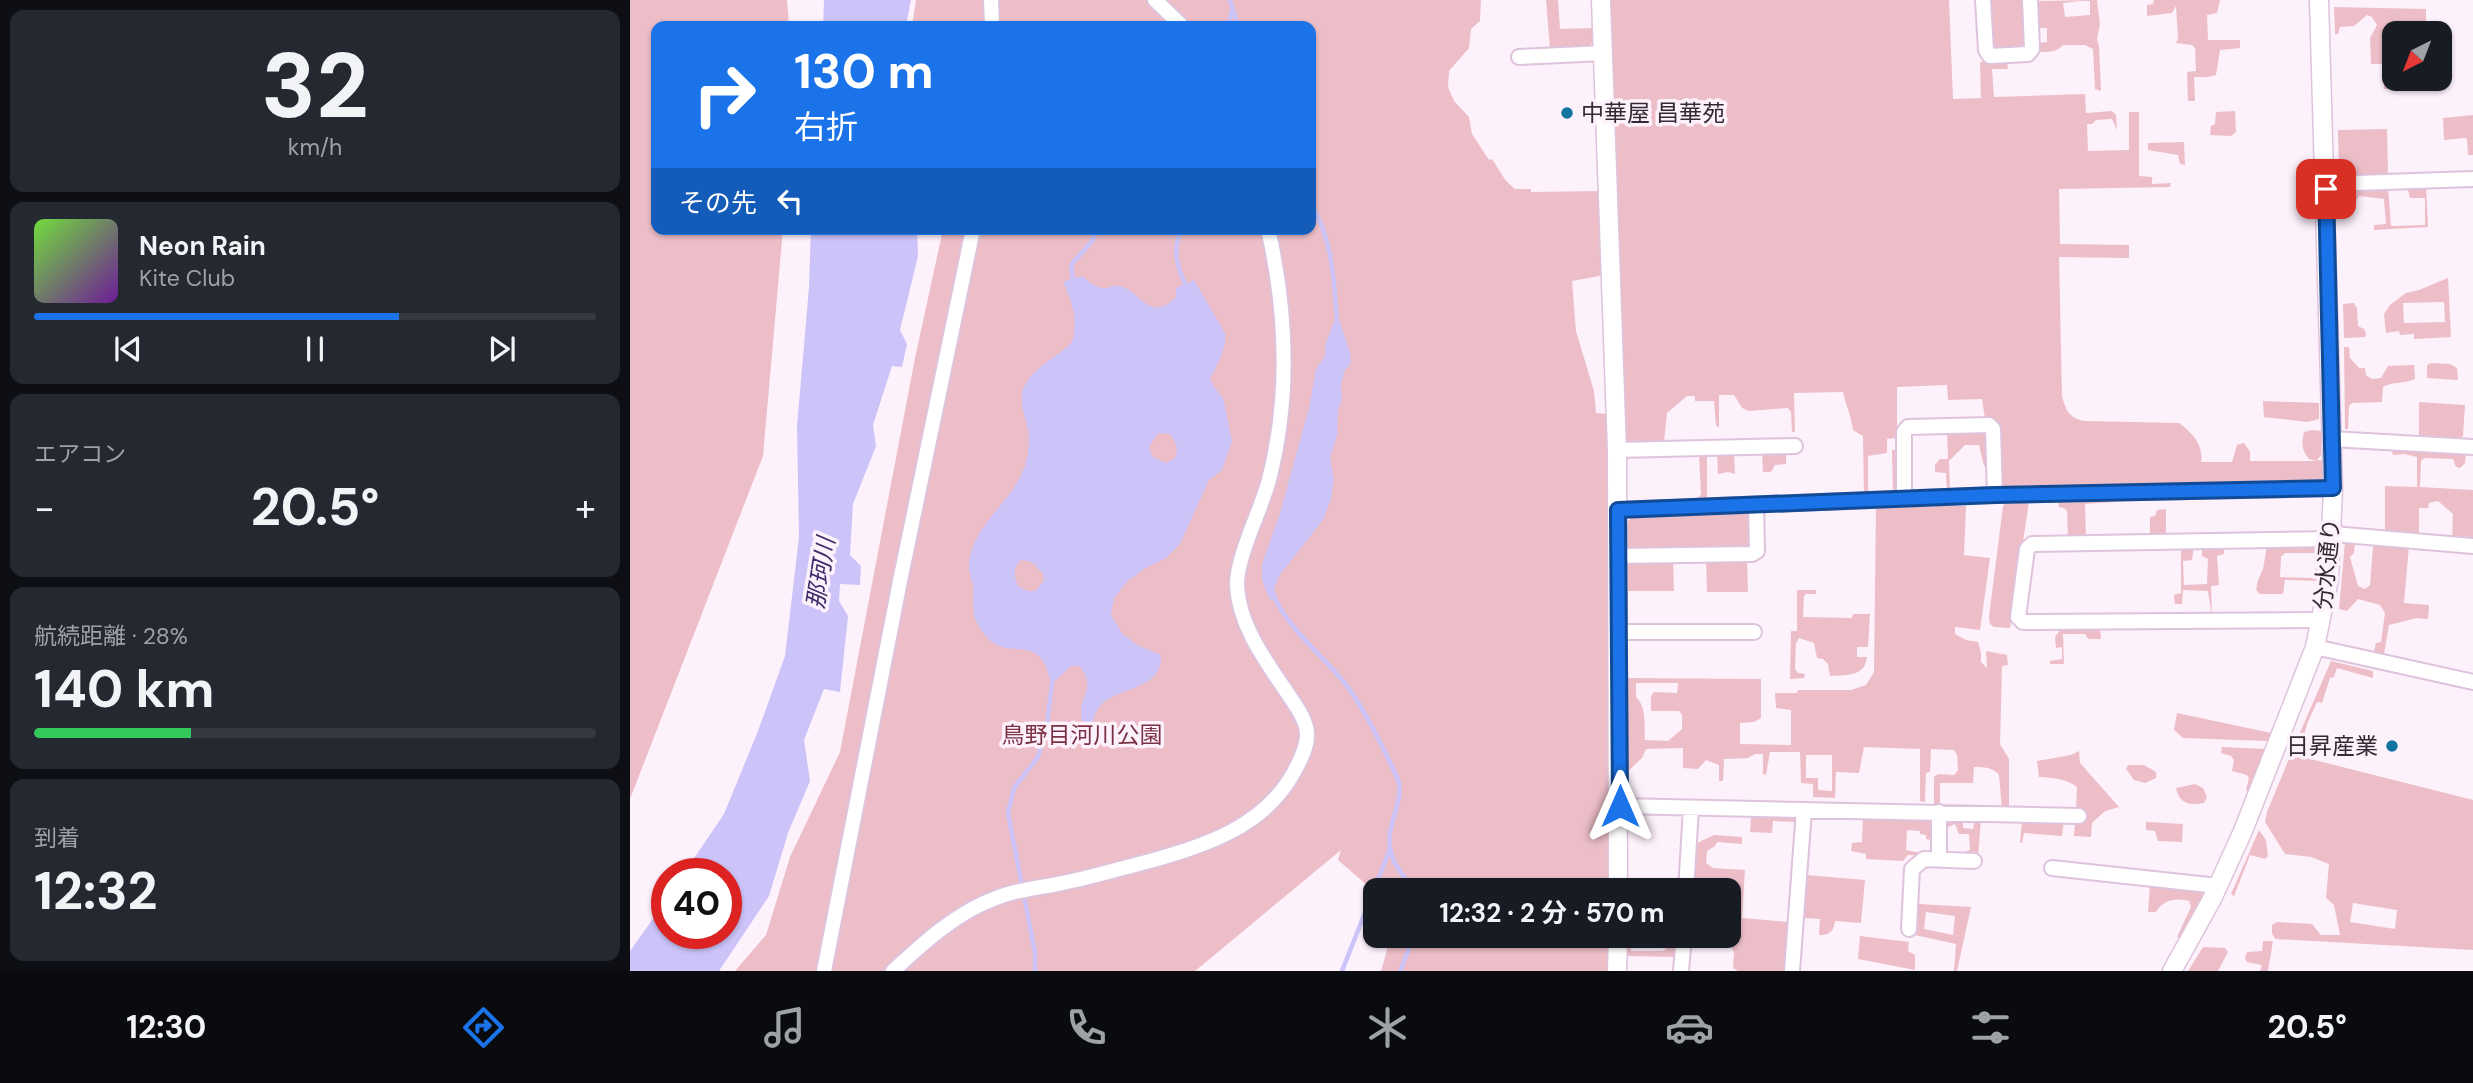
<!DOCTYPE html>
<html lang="ja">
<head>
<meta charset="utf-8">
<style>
	:root { --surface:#171b24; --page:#242831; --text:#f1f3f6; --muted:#9ea1a6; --line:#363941; --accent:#1a73e8 }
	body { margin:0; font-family:"DM Sans","Noto Sans JP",sans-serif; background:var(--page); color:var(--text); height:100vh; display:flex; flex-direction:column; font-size:26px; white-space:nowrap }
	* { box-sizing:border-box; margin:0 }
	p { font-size:23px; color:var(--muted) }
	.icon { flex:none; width:38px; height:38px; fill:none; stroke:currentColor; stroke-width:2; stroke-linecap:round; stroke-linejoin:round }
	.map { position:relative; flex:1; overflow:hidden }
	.panel { display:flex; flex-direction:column; gap:10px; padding:10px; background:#0d0f14; width:630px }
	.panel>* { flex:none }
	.top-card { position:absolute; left:21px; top:21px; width:665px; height:214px; border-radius:14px; box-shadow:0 2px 5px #0004; background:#1a73e8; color:#fff; overflow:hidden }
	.needle { width:46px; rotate:222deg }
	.buttons { position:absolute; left:1752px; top:21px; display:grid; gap:14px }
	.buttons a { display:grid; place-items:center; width:70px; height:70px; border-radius:14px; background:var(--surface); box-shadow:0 2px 5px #0004; font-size:35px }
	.speed { position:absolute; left:21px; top:858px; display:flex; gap:14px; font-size:35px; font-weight:700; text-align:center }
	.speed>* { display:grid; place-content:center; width:91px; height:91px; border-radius:50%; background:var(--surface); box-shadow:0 2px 5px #0004; line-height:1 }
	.speed .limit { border:10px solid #d22; background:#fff; color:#111 }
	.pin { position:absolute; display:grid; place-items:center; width:60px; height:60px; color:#fff; margin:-30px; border-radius:14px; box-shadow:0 4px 10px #0006 }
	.me { position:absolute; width:77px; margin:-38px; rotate:0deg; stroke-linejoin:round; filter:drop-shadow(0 0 5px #0008) }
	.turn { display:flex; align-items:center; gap:24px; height:147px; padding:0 28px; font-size:32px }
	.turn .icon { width:91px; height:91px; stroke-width:2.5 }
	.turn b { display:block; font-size:49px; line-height:60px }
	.then { display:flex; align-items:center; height:66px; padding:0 28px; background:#0003; gap:14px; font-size:26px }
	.big { font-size:52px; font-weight:700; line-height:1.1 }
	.panel .widget { flex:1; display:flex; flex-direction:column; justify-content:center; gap:10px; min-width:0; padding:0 24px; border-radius:14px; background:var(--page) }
	.panel .dial { align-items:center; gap:0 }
	.dial b { font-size:91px; line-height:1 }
	.song { display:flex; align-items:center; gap:21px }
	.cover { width:84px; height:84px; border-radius:10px; background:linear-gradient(135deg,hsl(100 70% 55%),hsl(280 70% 35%)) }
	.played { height:7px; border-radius:4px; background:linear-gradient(90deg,var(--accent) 65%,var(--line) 65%) }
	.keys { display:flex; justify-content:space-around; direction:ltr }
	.heat { display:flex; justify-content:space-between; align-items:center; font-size:38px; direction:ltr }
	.charge { height:10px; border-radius:5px; background:linear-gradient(90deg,#34c759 28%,var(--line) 0) }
	.trip { position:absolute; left:733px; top:878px; width:378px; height:70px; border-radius:14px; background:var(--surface); box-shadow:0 2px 5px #0004; font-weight:700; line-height:70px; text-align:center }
	.dock { display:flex; height:112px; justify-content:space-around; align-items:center; background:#090b0e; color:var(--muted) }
	.dock .icon { width:49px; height:49px }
	.dock .on { color:var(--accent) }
	.dock b { font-size:32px; color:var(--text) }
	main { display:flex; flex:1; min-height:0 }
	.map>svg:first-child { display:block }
</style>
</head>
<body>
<main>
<section class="panel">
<div class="widget dial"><b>32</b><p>km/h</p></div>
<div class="widget">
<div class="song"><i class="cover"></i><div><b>Neon Rain</b><p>Kite Club</p></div></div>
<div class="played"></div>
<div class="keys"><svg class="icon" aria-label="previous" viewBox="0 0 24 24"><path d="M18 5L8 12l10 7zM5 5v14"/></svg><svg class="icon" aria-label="pause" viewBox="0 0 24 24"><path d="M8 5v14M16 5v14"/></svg><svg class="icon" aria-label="next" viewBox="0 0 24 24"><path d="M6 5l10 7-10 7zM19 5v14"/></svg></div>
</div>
<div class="widget"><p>エアコン</p>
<div class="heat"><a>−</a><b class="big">20.5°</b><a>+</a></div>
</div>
<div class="widget"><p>航続距離 · 28%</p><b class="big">140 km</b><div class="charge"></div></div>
<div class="widget"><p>到着</p><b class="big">12:32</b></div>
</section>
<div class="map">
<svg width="1843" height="971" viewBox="0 0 1843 971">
	<rect width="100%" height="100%" fill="#fdf1fc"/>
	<!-- green -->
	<path fill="#edbec7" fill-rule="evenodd" d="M0,0H157L159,26H26V229H153L133,456L0,799Z
		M286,0H851L850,21L841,29L839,48L819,71L818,87L824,101L839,117L842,134L859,160L862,159L876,181L885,189H901V192L972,191L975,275L942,281L946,331L964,391L966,413L977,414L996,693L997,678L1131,679V718L1124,722L1110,723V744L1161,745V710L1146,708L1145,693H1167L1168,690H1221L1236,685L1244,672L1246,506H1336L1334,555L1360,558L1350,630L1325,627V634L1336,640L1348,642L1351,653V662L1357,668L1356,651L1377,655L1378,665L1372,666L1370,744L1379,759V810L1372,809L1369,775C1363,767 1353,767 1344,767L1343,783H1310V806L1304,805V777L1308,774L1324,775L1328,770L1327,755L1324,750L1301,749L1300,772L1296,773L1295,802L1290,801V749L1234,747L1229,773L1206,772L1205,798L1183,797V784L1171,783L1170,752H1140L1136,775L1133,774V754H1125L1118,758L1094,759L1093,781H1089V765L1076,760L1068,769L1053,768V748L1016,749L1012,758L995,774L985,891L745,892L708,860L711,850L565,971H105L136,935L160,857L210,752L285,358L312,234L311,229H681V26H282ZM1006,683H1048L1047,693L1024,692L1021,696V711H1049L1052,715V729L1038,741L1015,740C1014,726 1017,707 1006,697ZM1176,755H1202V791L1188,790V778H1176Z
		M916,0H928L930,29L964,28V41L957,48L920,49Z
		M975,0H1319L1323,99L1351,98L1350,62L1377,60L1378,69H1362L1364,97L1455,94L1456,113L1482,111L1486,115L1487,130L1482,119L1466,120L1462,124H1457L1458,151L1499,150V112H1509V176L1522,177V184L1541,183L1540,187L1429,189L1430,244L1499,245V258L1429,257L1432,396C1436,411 1439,418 1455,421L1549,423C1562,432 1574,446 1571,462H1602L1607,445L1614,443L1620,452V461H1686L1679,459C1672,451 1671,443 1674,432L1682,430L1691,431V455L1687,460L1695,461L1696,477L1691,481L1377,488L1373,487L1370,481L1367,423L1355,419L1352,399L1318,400L1317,385L1267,387V438L1257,439V453L1238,456V490C1243,494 1257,494 1263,490L1262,450H1268L1269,491L1264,495L1234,497L1233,436L1223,430C1221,415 1216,406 1213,392L1164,393L1165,432H1162L1161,412L1158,408L1119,411L1112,408L1104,395H1089V427L1086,426L1084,401H1065V396H1057L1037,413L1034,442L999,444L994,439Z
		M1357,0H1394L1396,45L1393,50L1365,52L1360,46Z
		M1467,0L1470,24L1467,39L1469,46L1471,91L1465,89L1463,49L1455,45H1433C1426,53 1417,52 1406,52L1407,43L1417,42V28H1406V4L1409,1ZM1460,0V15L1435,17L1433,3Z
		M1524,0H1590L1587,13L1577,15L1578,40H1610V48L1590,50L1586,75L1578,77H1564L1565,101H1558L1557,72L1566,71L1565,48L1562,45L1546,43L1548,39L1546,6L1542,13L1517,16V5L1523,4Z
		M1704,7L1796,9V33H1764V79H1776L1762,89H1754L1753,64H1741L1740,38L1747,25L1742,17L1737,15L1724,26L1710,27L1708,34H1705Z
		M1605,111L1606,132L1601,136L1580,135L1581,126L1585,124L1586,112Z
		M1843,115V155H1838L1837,139L1835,138L1814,140L1813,118Z
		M1757,129L1758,177L1714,179L1709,175L1708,130Z
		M1554,142L1555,165L1550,164L1548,155L1518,150V143Z
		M1758,187L1761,226L1795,225V198H1780L1778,190L1781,187H1796L1798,227L1744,230V225L1756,224L1754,199L1729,196L1721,208H1714V202L1719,201V190Z
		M1818,278L1821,337L1784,339V334L1770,335L1769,331L1756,333L1754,314L1760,305L1776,293L1789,290ZM1814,302L1815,322L1774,323L1773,303Z
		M1724,303L1727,308L1728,326L1734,329L1736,333L1735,337L1714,338L1713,304Z
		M1714,347H1719L1720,358L1729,368H1735L1736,375L1742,379L1751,378L1758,366L1784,365L1785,379C1775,384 1763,381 1753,387L1752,402L1722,403L1719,406L1718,429H1715Z
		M1801,363L1820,364L1827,368L1828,380L1797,378V365Z
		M1633,401L1689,403V419L1677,422L1634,417Z
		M1789,402L1835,405L1833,436L1827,440L1789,439Z
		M1352,429L1358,434L1359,470L1354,466L1349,445H1335L1319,461L1320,491H1317L1316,473L1305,472V465L1310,459H1318L1317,431Z
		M1761,449L1836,452L1835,463L1830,468L1826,467L1823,459L1794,458L1791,461L1790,487L1843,490V542L1822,541L1823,514L1808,501L1799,503L1798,508H1789V536L1755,534V486L1787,487V457L1775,454L1763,455Z
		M1156,453V464L1145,465L1141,472H1133L1132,454Z
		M1104,454L1105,474L1098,472L1088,474L1087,455Z
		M1069,455H1077V500H1067L1071,494Z
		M1484,499V502L1455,504L1456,536L1438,537L1437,511L1434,508L1429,507L1428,501Z
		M1377,501L1399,502L1380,628L1364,627L1360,624L1359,617L1373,506Z
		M1536,509V536H1520V517L1525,516L1527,510Z
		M1115,512L1121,516V542L1117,547L1003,551L996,546L995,523L1002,518Z
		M1715,542L1725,543L1724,553L1720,557L1728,586L1735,589L1740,585L1743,547L1747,544L1779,546L1774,603L1799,605L1798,619L1787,618L1759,625L1754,654L1744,652L1746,643L1751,642L1755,613L1750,605L1728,599L1717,611L1709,609Z
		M1690,544L1694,550L1690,581L1655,580L1653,594H1630L1626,590L1628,580L1633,569L1637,546ZM1655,553H1687L1685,578L1650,577L1651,557Z
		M1594,545V554L1587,556L1589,585L1581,586L1582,617L1578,591L1553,590L1552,604H1545L1544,595L1551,593V547L1564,546L1562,560L1553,561L1554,585L1577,584L1578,559L1572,556V546Z
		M1117,560L1118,592H1077L1076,561Z
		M1043,561L1044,591H998L997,566L1002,562Z
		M1167,590H1186V594H1176L1174,596L1173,617L1222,618L1223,614H1240L1238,647H1227V657H1237C1235,677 1216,675 1200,676L1198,664L1193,659L1187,658L1184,643L1169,638L1166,643L1165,669L1168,673L1175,674L1174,678L1160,679L1161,631H1167Z
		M1470,627L1471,639H1458L1455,634H1433L1434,664H1420V661L1432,659V647L1426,648L1425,637L1431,629Z
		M1701,661L1743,671V678L1707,668L1704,677L1700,678L1692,703L1687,702L1677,724L1670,752L1662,751Z
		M1547,713L1641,733L1637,741L1553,738L1544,730Z
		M1592,747L1637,749L1620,793L1616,790L1619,778L1617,775L1602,771L1604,760L1601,756L1591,753Z
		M1449,751L1450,763L1489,807L1475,811L1462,823L1461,837L1444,836L1445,823H1452L1453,811L1446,810L1447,787C1435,778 1423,778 1409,777L1407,761L1441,755Z
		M1661,754L1843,800V950L1645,939L1642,933V925L1647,922L1682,924L1691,935H1710L1704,905L1696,898L1699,864L1681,857L1655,854L1635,822L1637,812ZM1723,903L1767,910L1765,929L1720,922Z
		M1498,765H1514L1526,772V778L1515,783L1504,780L1496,769Z
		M1565,784L1573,788L1577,797L1574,803C1559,806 1549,803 1546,788Z
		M1233,816L1298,819L1304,822L1303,853L1301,856L1278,855L1273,861L1236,859V854L1221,851L1222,843L1232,842ZM1277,830L1290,831V834L1296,835V839L1302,840L1300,855L1276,850Z
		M1165,817L1168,822L1143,821L1142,833L1120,832L1121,818Z
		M1317,818H1333V828L1343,829L1345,819H1351L1348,857H1335V852L1340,850L1339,834H1329L1325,824L1316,828V834L1313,822Z
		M1434,820L1432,836L1394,833L1392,843H1390L1392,821Z
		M1516,822L1553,824L1552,842L1528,841L1525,831L1516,830Z
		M1629,830L1636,840L1638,856L1635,859L1620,855L1604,896L1601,894Z
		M1084,835L1112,837V844L1087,842L1085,846L1077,851L1076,863L1083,868L1115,870L1112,918L1159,922L1155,971H1108L1103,968L1104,952L1094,936H1099V917L1107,918L1109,899C1098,883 1089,881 1070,880L1069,891H1063L1065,844Z
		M1176,875L1235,880L1231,923L1205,921C1204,930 1200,936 1189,935L1190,919L1172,918Z
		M1520,885L1570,889L1574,897L1550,937H1547L1561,907L1559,901C1546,898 1534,899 1526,912H1518Z
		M1289,904L1341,907L1327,971H1324L1326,944L1285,935ZM1296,912L1325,916L1323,935L1294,929Z
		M761,936H984L983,971H751Z
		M994,936H1001V951H1033L1036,949L1037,940L1046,941L1045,957L994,956Z
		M1230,936L1279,942L1278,951L1285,955V970L1228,959Z
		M1633,941H1643L1638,971H1630L1632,965L1617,962L1615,958L1617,952L1632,951Z
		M1573,947L1595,948L1598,952L1588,971H1558Z"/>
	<!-- water -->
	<path fill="#ccc4f9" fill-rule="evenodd" d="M194,0H281L276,26H193Z
		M181,229H287L288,256L270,330L277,344L272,367L262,366L243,425L246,446L223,504L220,555L231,566L230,585L210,584L209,601L218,616L210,692L194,689L174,740L180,781L158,833L139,896L89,971H0V951L37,899V933H96V873H54L94,814L128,731L155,656L169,537L167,426L179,287Z
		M453,276C460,283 467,289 477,288C480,288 485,285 488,286C510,288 518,325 546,297V288L564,280L595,333C597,350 587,364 580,379L584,387L593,398L602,441L592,470L579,480L550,544L536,558L514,569L498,581L484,598L481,615L492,633L507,645L531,655C532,694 483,684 467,710C461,719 464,733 461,742C457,734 451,723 451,714C450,695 467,686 449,666H441L422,684C418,676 418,667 412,660C396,637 369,665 347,623C341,612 344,598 343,586C342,579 338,572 339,565C341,523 389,499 397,458C398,452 399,444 399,437C398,420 386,401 395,385C406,365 427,358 442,342C448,319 443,304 433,282L443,278ZM528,433L539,434C546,442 549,447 545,458L536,463L522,456L519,447ZM392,560L402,562L413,574L414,581L405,591H398L388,586C384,576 382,567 392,560Z
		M704,322H710L720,353L721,363L714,372L711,385L712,399L708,411L707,436L700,457L704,480L701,499L693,520L649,576L644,589L647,597L640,600L632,580V564L650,513L679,408L686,369L695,356V345Z"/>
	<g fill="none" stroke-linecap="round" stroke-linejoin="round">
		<!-- stream -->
		<path stroke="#ccc4f9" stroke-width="4.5" d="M600,0L608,26
			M598,26L602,11
			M681,204C703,240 704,281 707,322
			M551,229C543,250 546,264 555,284
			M443,278L441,265L463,240L466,229
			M645,599C664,635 692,654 717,686C733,707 757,754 768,780C775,799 756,825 760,848C762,865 776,876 782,891
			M405,971V953L378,813L384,788L408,757L417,724L422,684
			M712,971L760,849
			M770,971L784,936"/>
		<defs>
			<path id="minor" d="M361,0L362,26
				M525,0L552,26
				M1353,0L1356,50L1360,56L1398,54L1402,49L1400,0
				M889,57L974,53
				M1696,184L1843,179
				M1701,439L1843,447
				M987,450L1165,446
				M1274,499V432L1278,427L1359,425L1363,429L1365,495
				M988,510L1365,495L1703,488
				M1703,534L1843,546
				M988,556L1122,554L1127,551L1126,505
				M1692,620L1393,622L1388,617L1397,549L1402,544L1703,539
				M989,632H1124
				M1685,647L1843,682
				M990,806L1449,816
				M1309,812V859
				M1422,868L1588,886
				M1056,891L1061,808
				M1279,929L1282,869L1294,859L1344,861
				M194,971L270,581L343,229
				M263,971C293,943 327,912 366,898C385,890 407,888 428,884C459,878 489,869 520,861C576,845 634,827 664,772C670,761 678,746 677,733C676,718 663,702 656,691C635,660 609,625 607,586C606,558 631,510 639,480C660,398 657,312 638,229
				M1051,971L1054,936
				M1162,971L1174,810"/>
			<path id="tertiary" d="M971,0L987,450L988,891
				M987,971L988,936
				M1542,971L1582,899L1613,831L1685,647L1699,579L1703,488L1689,0"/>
		</defs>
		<!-- minor casing -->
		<use href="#minor" stroke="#dec3dc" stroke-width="18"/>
		<!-- tertiary casing -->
		<use href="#tertiary" stroke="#dec3dc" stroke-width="21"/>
		<!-- minor -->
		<use href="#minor" stroke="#fff" stroke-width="14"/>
		<!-- tertiary -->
		<use href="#tertiary" stroke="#fff" stroke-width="18"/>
	</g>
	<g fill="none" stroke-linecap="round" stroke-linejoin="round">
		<defs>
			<path id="route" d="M990,806L988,510L1365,495L1703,488L1696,189"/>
		</defs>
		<!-- route casing -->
		<use href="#route" stroke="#114b97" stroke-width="18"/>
		<!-- route -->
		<use href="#route" stroke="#1a73e8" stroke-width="12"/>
	</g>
	<!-- markers -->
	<g fill="#1274a1" stroke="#fdf1fc" stroke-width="2.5">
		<circle cx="937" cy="113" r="7"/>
		<circle cx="1762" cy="746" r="7"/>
	</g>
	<g text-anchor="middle" stroke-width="7" stroke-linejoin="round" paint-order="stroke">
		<!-- poi labels -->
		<g font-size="23" fill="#342a33" stroke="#fdf1fc" text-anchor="start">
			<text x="951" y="121">中華屋 昌華苑</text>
			<text x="1748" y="754" text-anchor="end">日昇産業</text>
		</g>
		<!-- street labels -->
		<g font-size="23" fill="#342a33" stroke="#fdf1fc">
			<text transform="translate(1697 564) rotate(-84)" y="8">分水通り</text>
		</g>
		<!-- park labels -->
		<g font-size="23" fill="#7a3144" stroke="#fdf1fc">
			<text x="452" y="743">鳥野目河川公園</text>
		</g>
		<!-- water labels -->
		<g font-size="24" font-style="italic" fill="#3d2e6c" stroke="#fdf1fc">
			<text transform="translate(191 573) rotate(-81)" y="8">那珂川</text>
		</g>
	</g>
</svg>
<div class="buttons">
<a><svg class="needle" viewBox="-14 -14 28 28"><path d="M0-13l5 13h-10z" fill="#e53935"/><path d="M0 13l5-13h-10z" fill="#9ea1a6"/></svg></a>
</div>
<div class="speed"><div class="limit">40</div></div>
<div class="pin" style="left:1696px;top:189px;background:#d93025"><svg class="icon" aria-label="arrive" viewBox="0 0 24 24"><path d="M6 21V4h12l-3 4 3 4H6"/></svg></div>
<svg class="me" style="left:990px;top:806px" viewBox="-20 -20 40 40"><path d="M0-17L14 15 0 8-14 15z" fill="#1a73e8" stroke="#fff" stroke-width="4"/></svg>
<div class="trip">12:32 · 2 分 · 570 m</div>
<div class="top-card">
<div class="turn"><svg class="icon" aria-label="right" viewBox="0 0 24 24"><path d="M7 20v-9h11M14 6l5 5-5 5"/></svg><div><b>130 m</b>右折</div></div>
<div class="then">その先<svg class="icon" aria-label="left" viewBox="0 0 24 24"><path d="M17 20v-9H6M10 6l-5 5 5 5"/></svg></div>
</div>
</div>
</main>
<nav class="dock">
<b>12:30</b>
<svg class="icon on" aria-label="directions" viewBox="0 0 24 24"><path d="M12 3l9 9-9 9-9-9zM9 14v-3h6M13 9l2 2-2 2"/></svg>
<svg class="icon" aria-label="music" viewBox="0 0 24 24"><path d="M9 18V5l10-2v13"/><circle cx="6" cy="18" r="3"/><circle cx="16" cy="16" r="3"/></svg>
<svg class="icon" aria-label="phone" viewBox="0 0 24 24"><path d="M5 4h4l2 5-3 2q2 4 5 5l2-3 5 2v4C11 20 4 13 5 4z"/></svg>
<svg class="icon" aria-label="climate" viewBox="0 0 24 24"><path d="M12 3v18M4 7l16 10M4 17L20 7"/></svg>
<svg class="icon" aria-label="car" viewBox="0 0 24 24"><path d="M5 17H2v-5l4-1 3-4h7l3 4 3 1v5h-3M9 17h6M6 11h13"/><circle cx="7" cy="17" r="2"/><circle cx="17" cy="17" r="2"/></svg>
<svg class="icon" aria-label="filters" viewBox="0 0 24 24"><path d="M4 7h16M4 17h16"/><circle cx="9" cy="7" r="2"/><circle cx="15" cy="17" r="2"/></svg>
<b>20.5°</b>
</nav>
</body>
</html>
